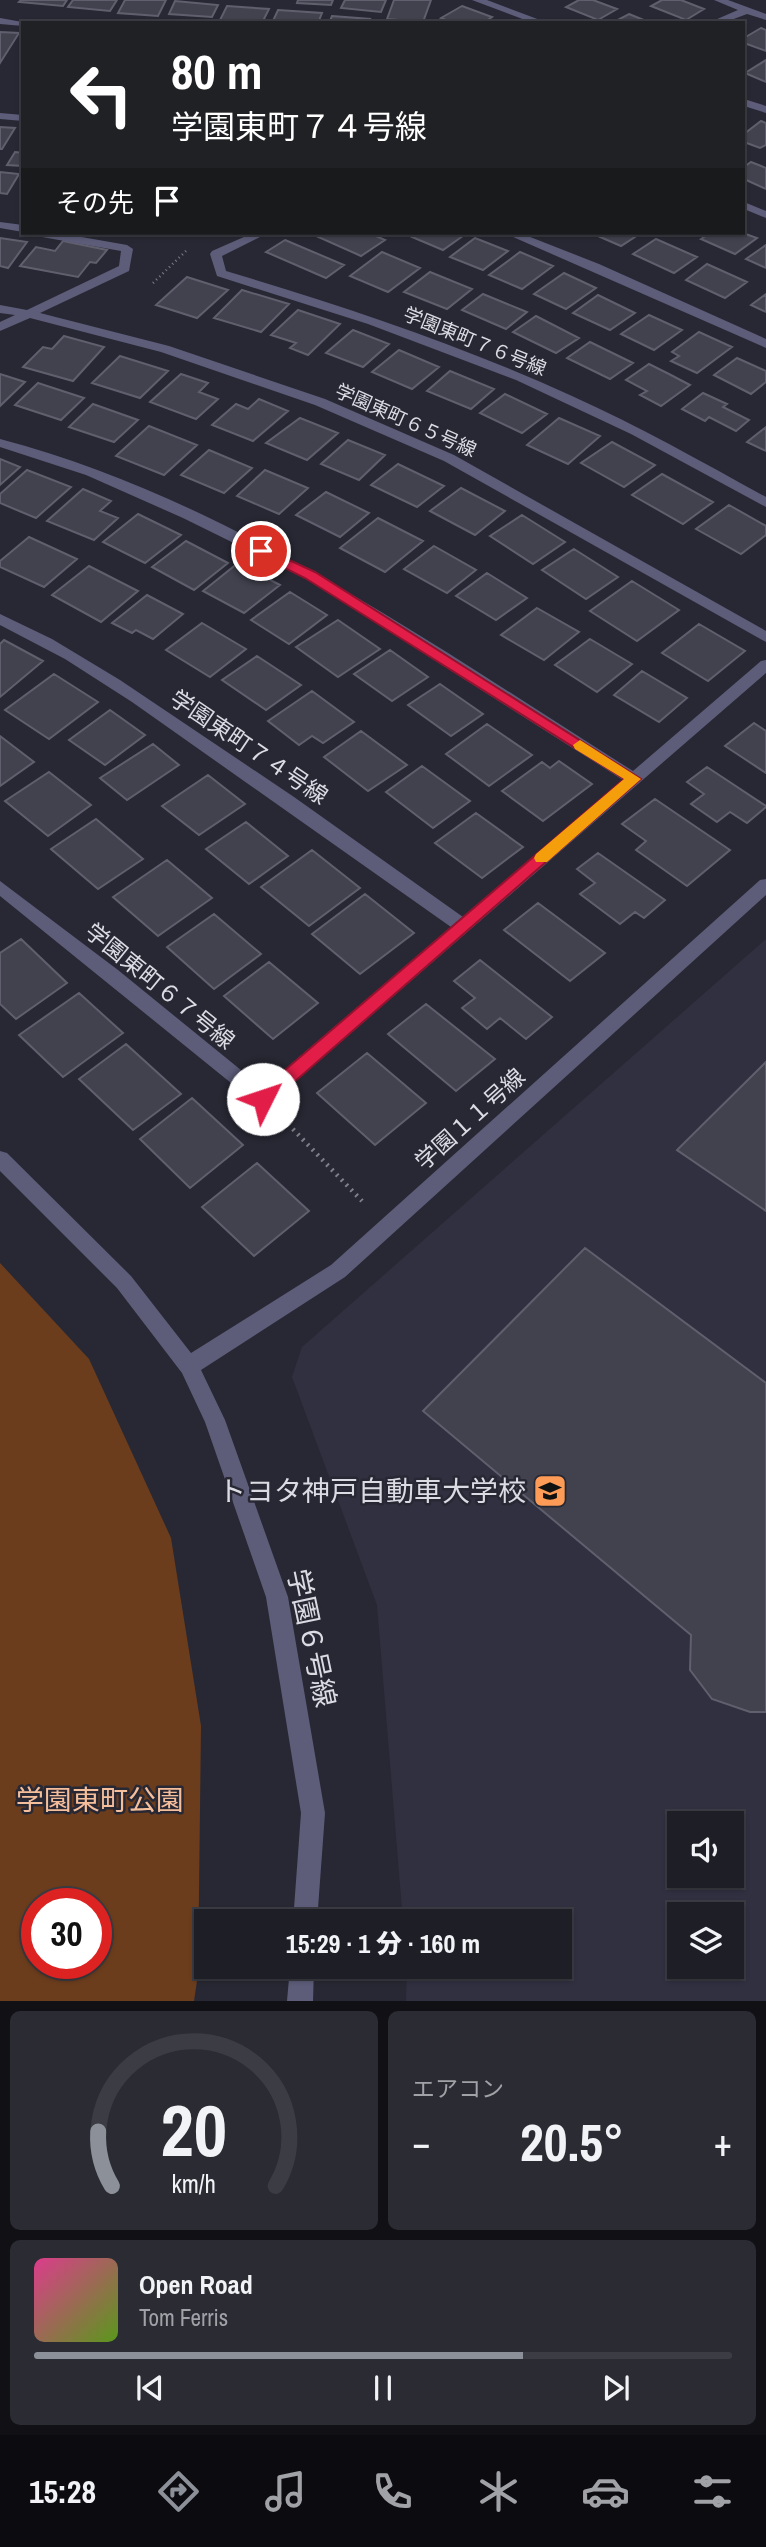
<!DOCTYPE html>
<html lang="ja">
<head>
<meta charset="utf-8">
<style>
	:root { --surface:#1e1e27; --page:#2b2b33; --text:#f1f3f6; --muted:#a1a2a7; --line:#3c3c44; --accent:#8c9099 }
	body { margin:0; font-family:"Archivo Narrow","Noto Sans JP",sans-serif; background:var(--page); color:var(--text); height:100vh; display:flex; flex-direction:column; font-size:26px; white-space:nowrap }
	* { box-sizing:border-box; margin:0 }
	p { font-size:23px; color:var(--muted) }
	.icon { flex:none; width:38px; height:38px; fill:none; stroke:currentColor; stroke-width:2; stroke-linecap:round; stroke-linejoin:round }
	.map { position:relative; height:2001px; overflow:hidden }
	.panel { display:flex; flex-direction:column; gap:10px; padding:10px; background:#101015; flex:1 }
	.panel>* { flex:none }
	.hud { position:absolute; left:21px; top:21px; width:724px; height:214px; border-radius:0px; box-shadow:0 2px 5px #0004,0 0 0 2px var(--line); background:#202124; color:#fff; overflow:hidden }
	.tools { position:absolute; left:667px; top:1811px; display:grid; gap:14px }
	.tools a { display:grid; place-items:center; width:77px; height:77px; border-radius:0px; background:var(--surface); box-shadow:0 2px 5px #0004,0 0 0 2px var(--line); font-size:35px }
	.speed { position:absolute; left:21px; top:1888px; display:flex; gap:14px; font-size:35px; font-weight:700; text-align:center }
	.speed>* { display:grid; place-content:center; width:91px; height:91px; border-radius:50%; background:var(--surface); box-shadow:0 2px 5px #0004,0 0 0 2px var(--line); line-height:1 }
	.speed .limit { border:10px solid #d22; background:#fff; color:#111 }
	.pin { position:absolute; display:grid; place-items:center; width:60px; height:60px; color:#fff; margin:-30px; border:4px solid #fff; border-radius:50%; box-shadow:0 2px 7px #0007 }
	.me { position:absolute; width:77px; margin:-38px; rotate:49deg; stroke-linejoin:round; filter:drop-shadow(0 0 5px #0008) }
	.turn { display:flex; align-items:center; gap:24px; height:147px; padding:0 35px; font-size:32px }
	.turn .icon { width:91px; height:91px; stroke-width:2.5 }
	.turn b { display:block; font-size:49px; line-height:60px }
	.then { display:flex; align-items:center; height:66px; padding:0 35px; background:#0003; gap:14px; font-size:26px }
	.big { font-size:52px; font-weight:800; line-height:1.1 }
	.panel .tile { flex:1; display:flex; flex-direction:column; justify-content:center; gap:10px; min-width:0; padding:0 24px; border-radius:10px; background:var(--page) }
	.panel .dial { align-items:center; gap:0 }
	.dial svg { height:182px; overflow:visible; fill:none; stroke:var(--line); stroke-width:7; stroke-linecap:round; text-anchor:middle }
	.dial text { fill:var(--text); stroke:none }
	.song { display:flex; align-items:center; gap:21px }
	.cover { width:84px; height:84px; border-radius:10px; background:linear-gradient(135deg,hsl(330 70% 55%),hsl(90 70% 35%)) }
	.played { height:7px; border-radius:4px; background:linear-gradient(90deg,var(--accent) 70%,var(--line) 70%) }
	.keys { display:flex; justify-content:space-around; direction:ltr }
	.heat { display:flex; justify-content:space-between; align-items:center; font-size:38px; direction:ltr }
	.panel .tiles { flex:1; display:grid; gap:10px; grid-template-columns:1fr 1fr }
	.tile:last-child { grid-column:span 2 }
	.trip { position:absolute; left:194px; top:1909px; width:378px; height:70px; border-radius:0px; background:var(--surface); box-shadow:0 2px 5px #0004,0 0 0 2px var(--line); font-weight:800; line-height:70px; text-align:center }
	.dock { display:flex; height:112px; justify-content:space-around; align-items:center; background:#0c0c10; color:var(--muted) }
	.dock .icon { width:49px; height:49px }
	.dock .active { color:var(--accent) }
	.dock b { font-size:32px; color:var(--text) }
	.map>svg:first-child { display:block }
</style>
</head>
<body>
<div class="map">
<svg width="766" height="2001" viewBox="0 0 766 2001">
	<rect width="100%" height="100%" fill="#282834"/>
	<!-- built -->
	<path fill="#303041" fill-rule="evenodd" d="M766,939V2001H406L407,1967H560V1922L403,1921L377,1605L292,1377L302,1347ZM679,1824H732V1876H679ZM679,1914H732V1967H679Z"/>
	<!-- green -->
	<path fill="#6b3d1d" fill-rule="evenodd" d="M0,1263L89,1359L171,1538L201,1726L198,1974L194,2001H0ZM96,1904V1964H37V1904Z"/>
	<!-- building -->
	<path fill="#42424f" stroke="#5f5f6d" stroke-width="2" d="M21,0H67L63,6L19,2Z
		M73,0H117L110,11L68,7Z
		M125,0H166L158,16L118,13Z
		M298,0H333L331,5L297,3Z
		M345,0H386L381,12L341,8Z
		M394,0H431L423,22L387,19Z
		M579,0H593L617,9L598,20L566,7Z
		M662,0H681L704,9L686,20L651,6Z
		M175,1L218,5L212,17L169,14Z
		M227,6L269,9L262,23L220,20Z
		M462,6L492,17L483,23H453L441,18Z
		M278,10L322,13L318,23H272Z
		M629,14L651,23H612Z
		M332,16L370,19L368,23H329Z
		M761,28L766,30V51L744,43V38Z
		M0,32L19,33L0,63Z
		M766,60V82L745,73Z
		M761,121L766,123V145L760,148L744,142V134Z
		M0,127L15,128L2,149H0Z
		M15,152L23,153V166L7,165Z
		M751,162L766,168V189L744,179V167Z
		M0,172L19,174L7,194L0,193Z
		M322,233H369L385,240L361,256L316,236Z
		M418,233H467L443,250L412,237Z
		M591,233H641L621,246Z
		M710,233H743L757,238L735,254L701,239Z
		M0,238L27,242L8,268L0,266Z
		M475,238L508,251L483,270L450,257Z
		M656,239L697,257L674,273L633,254Z
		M285,240L344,265L326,278L266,252Z
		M63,241L107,250L96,263L90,262L78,277L20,266L36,247L55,251Z
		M766,245V268L746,259Z
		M382,252L420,268L388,292L350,276Z
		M520,252L553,266L522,289L489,275Z
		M707,264L747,282L725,298L686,280Z
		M430,272L472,289L447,309L404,292Z
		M564,273L596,288L566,309L534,294Z
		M187,277L228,290L197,318L156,305Z
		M242,290L289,304L261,332L214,318Z
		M483,294L527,312L506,329L462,310Z
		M766,294V312L751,305Z
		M598,295L635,313L610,330L573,313Z
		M298,310L340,324L308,355L290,348L296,343L271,335Z
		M649,315L682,330L654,350L621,334Z
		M536,316L579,338L556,353L513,332Z
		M353,330L389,344L363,367L326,353Z
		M699,332L732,347L697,373L671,361L679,356L672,352Z
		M64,336L104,347L73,381L23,367L43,347L52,349Z
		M590,342L633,363L610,379L567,358Z
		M399,350L439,367L412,389L372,372Z
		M120,356L168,371L140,398L92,383Z
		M737,358L766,371V382L751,394L714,375Z
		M649,364L669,374L690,385L661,406L640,395L647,391L626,380Z
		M450,371L494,389L471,409L427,391Z
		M0,374L25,382L0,406Z
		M181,374L208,383L199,392L218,399L196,419L150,402Z
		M38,383L84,398L61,420L15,405Z
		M703,393L727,404L723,407L749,420L736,431L709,417L705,421L682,409Z
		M505,394L547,414L522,433L480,413Z
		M259,399L288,411L253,441L212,425L236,404L248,409Z
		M93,404L138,420L114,442L69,427Z
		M300,418L338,433L307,460L266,443Z
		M559,418L600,436L568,464L527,445Z
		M149,426L197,445L164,475L116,456Z
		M766,427V451L747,442Z
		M348,440L385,455L359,480L321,464Z
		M612,442L655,465L624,487L581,463Z
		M209,450L252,468L224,493L181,475Z
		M0,459L20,467L0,485Z
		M398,464L444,486L417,507L371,485Z
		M27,470L71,487L36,518L0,503V494Z
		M265,470L308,488L279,514L237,496Z
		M662,474L713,502L683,524L632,495Z
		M461,488L505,511L475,535L430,511Z
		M83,489L111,501L100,511L118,518L94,540L47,521Z
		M326,492L369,513L340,537L296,515Z
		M729,505L766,526V535L741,554L696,529Z
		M138,514L181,535L145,563L103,542Z
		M522,515L565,542L533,564L490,536Z
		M378,518L423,541L385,572L340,548Z
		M29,537L77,559L44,587L0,567V561Z
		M186,541L228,563L194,590L152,567Z
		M434,546L476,570L447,593L404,569Z
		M574,549L618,577L586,599L542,570Z
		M238,563L280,585L244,613L203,591Z
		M89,566L138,591L101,622L52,595Z
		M487,573L527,598L496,620L456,596Z
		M632,581L679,610L637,641L590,611Z
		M290,592L327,615L289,644L251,620Z
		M147,595L183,614L153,639L136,630L132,633L112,623Z
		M537,608L579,632L544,660L501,635Z
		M338,620L380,649L338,677L296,647Z
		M202,623L246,649L210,677L166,650Z
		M699,624L745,651L708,681L662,653Z
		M590,639L632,664L597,692L555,665Z
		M4,640L43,661L0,697V644Z
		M390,650L428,677L392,701L354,674Z
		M257,656L301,685L266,710L222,680Z
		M642,671L687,698L659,722L614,695Z
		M54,674L98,702L49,739L5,710Z
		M440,684L483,714L451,736L408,705Z
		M312,691L354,722L323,743L312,736L299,745L268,721Z
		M110,710L145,735L105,765L69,740Z
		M754,723L766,731V773L725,746Z
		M487,724L532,755L489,786L446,754Z
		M361,731L407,765L368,791L324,757Z
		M0,736L34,762L0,786Z
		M153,744L179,765L127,800L100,778Z
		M559,761L592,784L543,821L502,791L542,762L550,768Z
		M422,766L470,801L433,828L386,792Z
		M707,767L766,806V807L747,823L730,812L717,822L691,804L704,794L687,782Z
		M49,772L91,805L48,836L5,801Z
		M208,775L245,804L199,835L162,806Z
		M655,799L730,850L687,886L636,850L646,841L622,824Z
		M476,813L523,847L482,878L435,843Z
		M96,819L143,859L98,889L51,849Z
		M246,822L288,856L249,884L206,849Z
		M312,850L360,888L309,926L261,887Z
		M598,853L665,900L644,918L635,912L620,924L580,894L595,883L577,869Z
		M167,860L212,898L158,936L113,897Z
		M365,894L414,933L360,974L312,934Z
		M538,903L605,953L570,981L504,930Z
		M214,914L261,954L214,989L167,947Z
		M21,939L67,983L16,1019L0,1004V953Z
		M480,960L552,1017L526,1039L500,1018L487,1029L462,1008L475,998L454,981Z
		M269,962L318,1003L273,1039L224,996Z
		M79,993L123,1033L63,1077L19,1035Z
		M426,1004L495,1059L456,1091L388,1034Z
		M126,1044L181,1094L133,1130L79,1079Z
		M367,1053L426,1103L375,1145L317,1093Z
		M766,1062V1211L677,1150Z
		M192,1098L243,1145L190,1188L140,1139Z
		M257,1163L309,1211L254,1256L202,1207Z
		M585,1248L766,1383V1712H750L712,1699L690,1670L691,1635L423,1411Z"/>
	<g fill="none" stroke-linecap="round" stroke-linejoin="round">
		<!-- path-far1 -->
		<path stroke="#7f7f89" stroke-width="2.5" stroke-dasharray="1 3.5" stroke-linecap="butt" d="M153,283L186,251"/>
		<!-- path -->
		<path stroke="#7f7f89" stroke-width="4.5" stroke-dasharray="2 5" stroke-linecap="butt" d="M288,1124L362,1201"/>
		<!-- minor -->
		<path fill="#5d5d7a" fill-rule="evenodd" d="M472,0H487L548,23H533Z
			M714,0H728L766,14V20L747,14L723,23H708L738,10Z
			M0,18L28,23H23V26L0,24Z
			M744,99L766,106V113L744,106Z
			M0,113L23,115V121L0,119Z
			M744,202L766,211V218L744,209Z
			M0,222L23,225V232L0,228Z
			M36,233H59L127,245L133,249L129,271L40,313L169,346L325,399L454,455L766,631V642L444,461L315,405L161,352L30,318L0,331V322L15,315L0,313V305L27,310L119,266L121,251L42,237Z
			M253,233H268L222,256L226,271C344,306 460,345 572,396C639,426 702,462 766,497V507L631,434L516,380L368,324L217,276L210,254L212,251Z
			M504,233H520L599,264L766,339V348Z
			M0,439C227,498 436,647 633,771L761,661L766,660V673L269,1104L263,1107L257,1104L0,896V881L118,970L263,1088L451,927L132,702L65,659L0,625V614L52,639L120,680L294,797L463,917L623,780L305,578L183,518L86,475L0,447Z"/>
		<!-- tertiary -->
		<path fill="#5d5d7a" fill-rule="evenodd" d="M766,879V895L345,1277L201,1370L225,1420L288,1597L325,1813L317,1922H293L301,1813L266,1597L205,1422L182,1373L117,1288L0,1171V1151L7,1153L131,1276L191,1353L331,1265L760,880Z
			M290,1967H314L313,2001H287Z"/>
	</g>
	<!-- route -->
	<path fill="#e11d48" stroke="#92132f" stroke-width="2" d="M261,547L315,572L641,779L269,1104H257L255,1099L257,1094L624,779L305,578L257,554L255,551Z"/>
	<!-- slow -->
	<path fill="#f59e0b" d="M580,740L641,779L547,862H536L534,858L536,854L624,779L575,749L573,745Z"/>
	<!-- icons -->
	<defs>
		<symbol id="school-square" viewBox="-11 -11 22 22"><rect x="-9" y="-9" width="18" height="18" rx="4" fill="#fe9c57" stroke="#282834"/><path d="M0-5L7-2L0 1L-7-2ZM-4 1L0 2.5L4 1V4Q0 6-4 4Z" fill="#111"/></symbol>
	</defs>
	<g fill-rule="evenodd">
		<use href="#school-square" x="531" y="1472" width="38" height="38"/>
	</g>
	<g text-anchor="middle" stroke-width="5" stroke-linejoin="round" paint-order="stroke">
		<!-- far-street labels -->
		<g font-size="19" fill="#dbdbe4" stroke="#282834">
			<text transform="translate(475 341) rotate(22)" y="7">学園東町７６号線</text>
			<text transform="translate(406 420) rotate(24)" y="7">学園東町６５号線</text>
		</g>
		<!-- street labels -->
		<g font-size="23" fill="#dbdbe4" stroke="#282834">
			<text transform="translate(249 747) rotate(34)" y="8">学園東町７４号線</text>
			<text transform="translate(160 986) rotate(39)" y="8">学園東町６７号線</text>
			<text transform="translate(470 1119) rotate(-42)" y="8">学園１１号線</text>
		</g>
		<!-- near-poi labels -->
		<g font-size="28" fill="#dbdbe4" stroke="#282834" text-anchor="end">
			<text x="526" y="1501">トヨタ神戸自動車大学校</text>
		</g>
		<!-- near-street labels -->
		<g font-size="28" fill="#dbdbe4" stroke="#282834">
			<text transform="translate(312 1638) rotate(78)" y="10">学園６号線</text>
		</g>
		<!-- near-park labels -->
		<g font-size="28" fill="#f6bf9c" stroke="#282834">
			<text x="100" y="1810">学園東町公園</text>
		</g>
	</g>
</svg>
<div class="tools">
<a><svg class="icon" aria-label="sound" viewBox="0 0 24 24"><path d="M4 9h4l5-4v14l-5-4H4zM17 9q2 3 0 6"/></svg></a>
<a><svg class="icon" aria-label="layers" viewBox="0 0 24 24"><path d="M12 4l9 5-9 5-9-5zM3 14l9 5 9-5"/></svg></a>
</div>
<div class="speed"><div class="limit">30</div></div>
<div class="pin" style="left:261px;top:551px;background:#d93025"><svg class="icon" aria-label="arrive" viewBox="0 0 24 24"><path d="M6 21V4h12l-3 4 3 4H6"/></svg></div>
<svg class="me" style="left:263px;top:1099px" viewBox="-20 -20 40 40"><circle r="19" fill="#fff"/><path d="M0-13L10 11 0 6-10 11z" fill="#e11d48"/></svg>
<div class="trip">15:29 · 1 分 · 160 m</div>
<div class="hud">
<div class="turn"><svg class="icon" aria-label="left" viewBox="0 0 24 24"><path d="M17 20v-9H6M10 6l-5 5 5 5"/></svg><div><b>80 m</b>学園東町７４号線</div></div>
<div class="then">その先<svg class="icon" aria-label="arrive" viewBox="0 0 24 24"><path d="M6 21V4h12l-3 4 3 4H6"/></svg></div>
</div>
</div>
<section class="panel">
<div class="tiles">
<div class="tile dial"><svg viewBox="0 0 100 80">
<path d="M14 69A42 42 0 1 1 86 69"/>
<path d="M14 69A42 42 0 0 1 8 45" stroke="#8c9099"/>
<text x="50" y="56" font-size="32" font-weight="700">20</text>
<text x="50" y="72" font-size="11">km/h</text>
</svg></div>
<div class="tile"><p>エアコン</p>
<div class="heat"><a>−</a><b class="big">20.5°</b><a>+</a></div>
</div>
<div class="tile">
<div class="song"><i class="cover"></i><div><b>Open Road</b><p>Tom Ferris</p></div></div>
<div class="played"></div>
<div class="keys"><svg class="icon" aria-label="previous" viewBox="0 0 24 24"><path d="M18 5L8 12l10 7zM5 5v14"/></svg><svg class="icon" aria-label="pause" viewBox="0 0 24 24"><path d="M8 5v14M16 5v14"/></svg><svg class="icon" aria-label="next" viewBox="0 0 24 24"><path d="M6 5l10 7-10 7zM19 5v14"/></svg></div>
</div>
</div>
</section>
<nav class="dock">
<b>15:28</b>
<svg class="icon active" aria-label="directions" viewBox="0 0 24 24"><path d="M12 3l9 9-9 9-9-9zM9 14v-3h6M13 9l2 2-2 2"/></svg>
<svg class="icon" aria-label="music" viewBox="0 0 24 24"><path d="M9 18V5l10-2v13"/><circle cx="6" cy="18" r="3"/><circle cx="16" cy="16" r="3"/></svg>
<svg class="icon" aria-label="phone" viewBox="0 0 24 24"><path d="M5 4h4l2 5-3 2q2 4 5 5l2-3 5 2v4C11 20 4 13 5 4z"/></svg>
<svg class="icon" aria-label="climate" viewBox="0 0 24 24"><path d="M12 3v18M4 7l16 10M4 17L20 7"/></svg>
<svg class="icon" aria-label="car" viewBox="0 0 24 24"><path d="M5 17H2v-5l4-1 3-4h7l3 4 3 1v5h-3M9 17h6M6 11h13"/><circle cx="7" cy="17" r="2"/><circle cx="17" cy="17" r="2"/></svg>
<svg class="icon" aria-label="filters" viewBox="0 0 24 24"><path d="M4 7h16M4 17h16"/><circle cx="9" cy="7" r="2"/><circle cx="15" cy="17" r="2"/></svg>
</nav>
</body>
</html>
